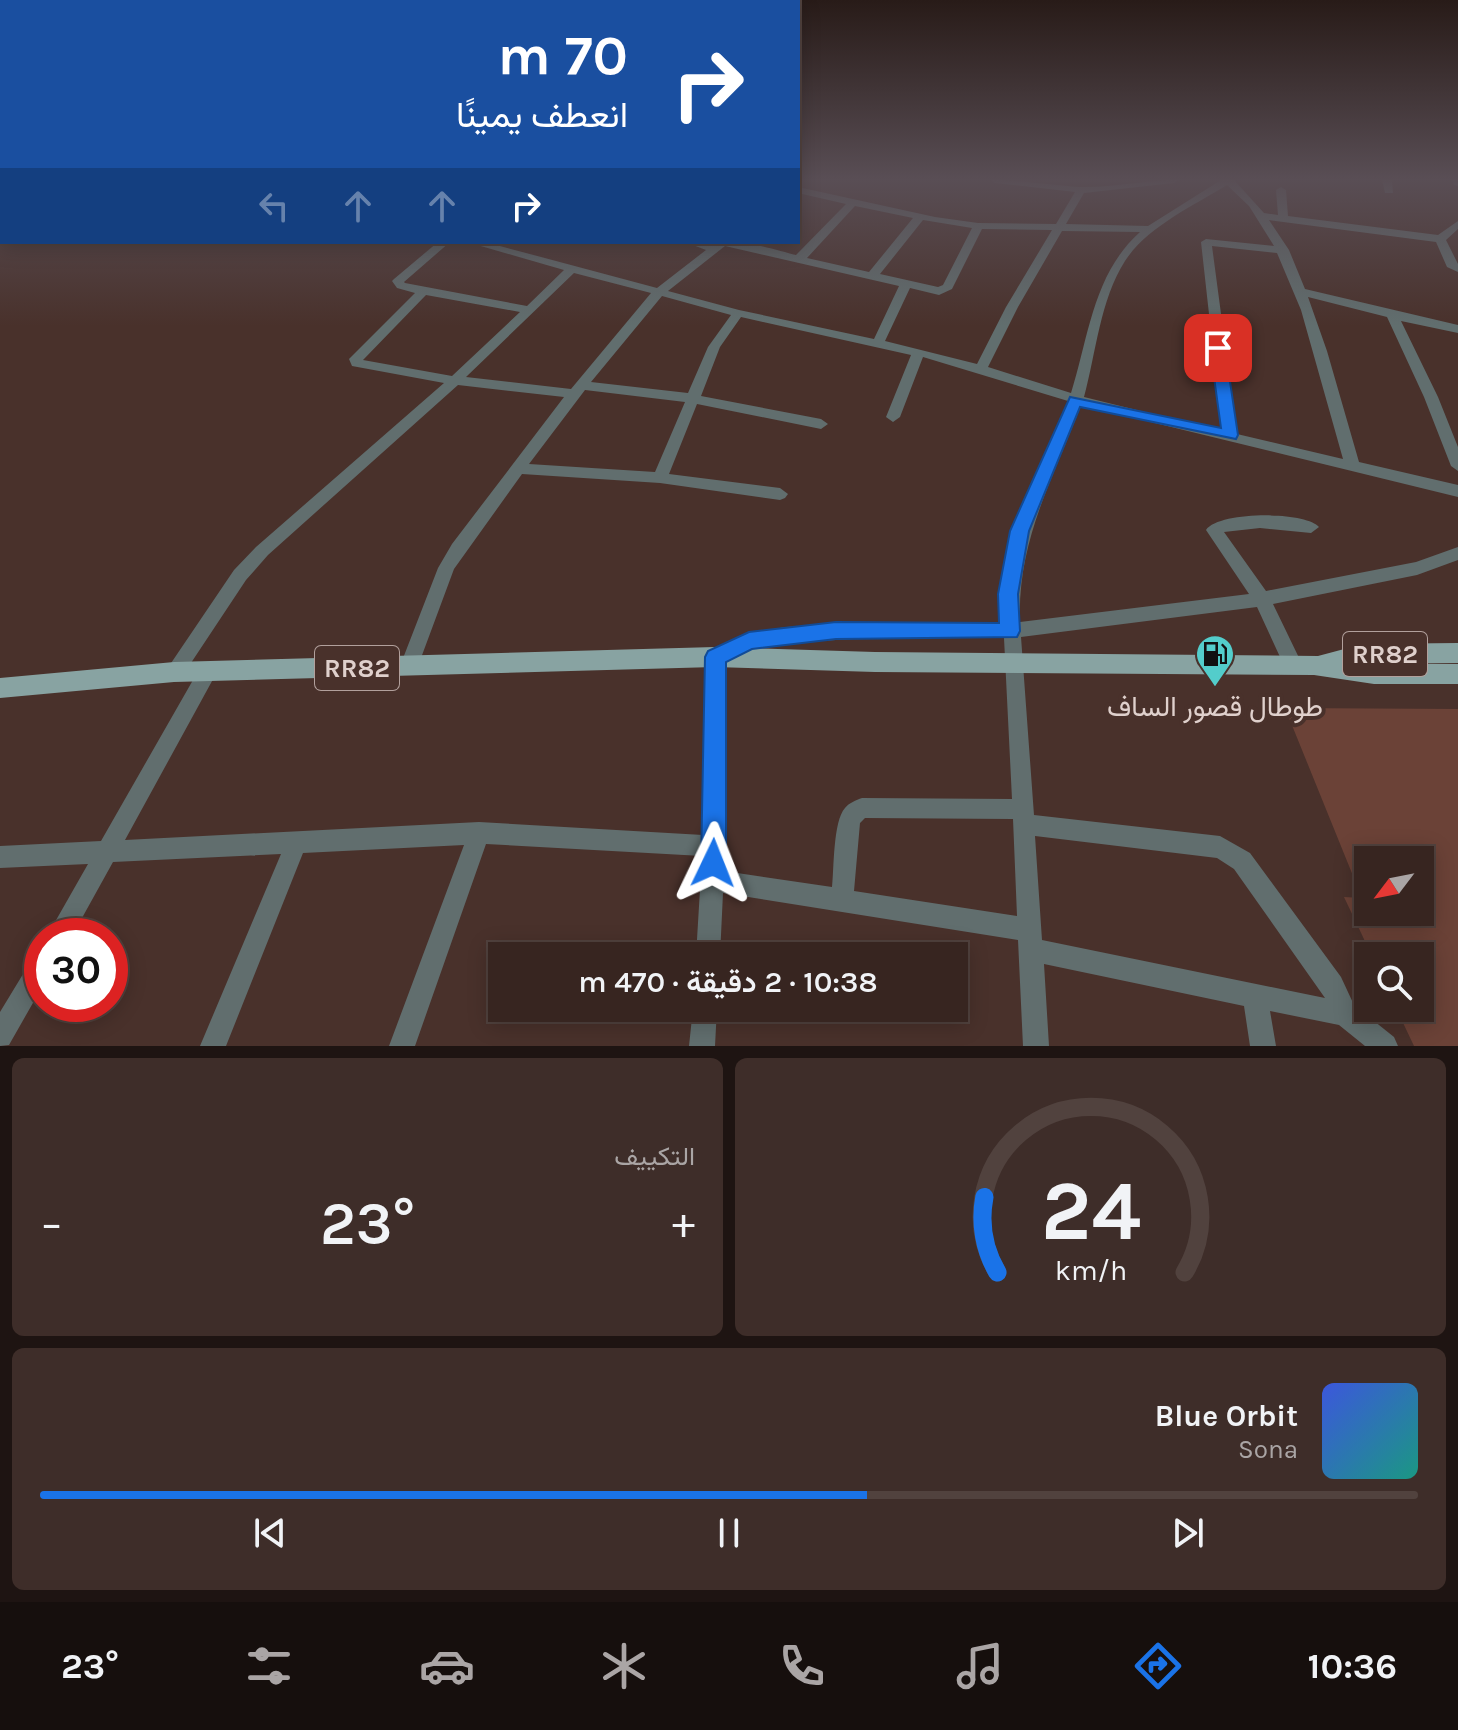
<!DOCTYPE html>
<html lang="ar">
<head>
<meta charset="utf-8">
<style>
	:root { --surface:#372520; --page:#3e2d29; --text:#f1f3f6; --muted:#aaa5a5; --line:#51423e; --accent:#1a73e8 }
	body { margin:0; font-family:Karla,Vazirmatn,sans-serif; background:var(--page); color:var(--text); direction:rtl; height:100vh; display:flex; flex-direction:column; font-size:30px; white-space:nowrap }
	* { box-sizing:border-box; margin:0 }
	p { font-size:26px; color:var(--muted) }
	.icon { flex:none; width:44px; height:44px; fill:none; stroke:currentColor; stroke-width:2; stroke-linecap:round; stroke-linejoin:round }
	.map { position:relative; height:1046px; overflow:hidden; direction:ltr }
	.drawer { display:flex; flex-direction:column; gap:12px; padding:12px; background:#1e1412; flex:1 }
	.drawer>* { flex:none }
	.top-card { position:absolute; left:0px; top:0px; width:800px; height:244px; box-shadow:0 4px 20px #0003,0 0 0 2px var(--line); direction:rtl; background:#1a4fa0; color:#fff; overflow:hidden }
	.needle { width:52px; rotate:238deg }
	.buttons { position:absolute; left:1354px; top:846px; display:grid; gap:16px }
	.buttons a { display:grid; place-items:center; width:80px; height:80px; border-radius:0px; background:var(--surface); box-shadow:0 4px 20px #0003,0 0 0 2px var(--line); font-size:40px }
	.speed { position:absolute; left:24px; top:918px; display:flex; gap:16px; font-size:40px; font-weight:700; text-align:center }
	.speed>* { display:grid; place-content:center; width:104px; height:104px; border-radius:50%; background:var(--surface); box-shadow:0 4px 20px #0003,0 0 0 2px var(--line); line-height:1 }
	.speed .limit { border:12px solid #d22; background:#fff; color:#111 }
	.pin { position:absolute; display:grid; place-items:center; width:68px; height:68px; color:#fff; margin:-34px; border-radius:16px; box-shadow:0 4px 12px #0006 }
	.me { position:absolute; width:88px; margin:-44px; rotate:2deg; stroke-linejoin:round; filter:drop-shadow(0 0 6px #0008) }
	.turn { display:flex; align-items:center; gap:28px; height:168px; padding:0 40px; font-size:36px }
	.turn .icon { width:104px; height:104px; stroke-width:2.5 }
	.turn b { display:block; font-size:56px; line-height:68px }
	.lanes { display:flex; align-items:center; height:76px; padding:0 40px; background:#0003; justify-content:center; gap:40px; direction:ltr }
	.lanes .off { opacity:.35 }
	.big { font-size:60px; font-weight:600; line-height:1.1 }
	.drawer .tile { flex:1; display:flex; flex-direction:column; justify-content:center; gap:12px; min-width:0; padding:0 28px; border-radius:12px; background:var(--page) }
	.drawer .dial { align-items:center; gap:0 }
	.dial svg { height:208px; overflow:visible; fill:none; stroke:var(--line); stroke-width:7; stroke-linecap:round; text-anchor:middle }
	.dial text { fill:var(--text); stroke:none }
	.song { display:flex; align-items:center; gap:24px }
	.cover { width:96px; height:96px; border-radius:12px; background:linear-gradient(135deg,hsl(230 70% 55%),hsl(170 70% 35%)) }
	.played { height:8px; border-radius:4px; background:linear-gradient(90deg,var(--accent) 60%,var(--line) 60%) }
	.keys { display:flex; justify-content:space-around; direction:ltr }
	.heat { display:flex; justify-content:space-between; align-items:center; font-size:44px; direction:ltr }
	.drawer .tiles { flex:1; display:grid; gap:12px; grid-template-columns:1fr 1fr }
	.tile:last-child { grid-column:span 2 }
	.trip { position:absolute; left:488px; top:942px; width:480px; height:80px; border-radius:0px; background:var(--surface); box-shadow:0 4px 20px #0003,0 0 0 2px var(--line); font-weight:600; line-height:80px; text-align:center; direction:rtl }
	.tabs { display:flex; height:128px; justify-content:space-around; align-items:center; background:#160f0d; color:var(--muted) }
	.tabs .icon { width:56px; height:56px }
	.tabs .current { color:var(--accent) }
	.tabs b { font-size:36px; color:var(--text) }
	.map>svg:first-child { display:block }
</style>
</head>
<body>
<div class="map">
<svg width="1458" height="1046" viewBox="0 0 1458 1046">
	<rect width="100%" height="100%" fill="#49312b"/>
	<!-- green -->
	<path fill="#6b4237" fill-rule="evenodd" d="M1285,708L1458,709V1046H1414L1396,1008H1420V956H1372L1344,897L1362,898ZM1368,860H1420V912H1368Z"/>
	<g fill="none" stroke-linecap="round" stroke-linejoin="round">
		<!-- street -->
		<path fill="#616e6e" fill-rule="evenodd" d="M990,180C1020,180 1049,185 1078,187C1111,188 1146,180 1179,180L1174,183L1084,193L1066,224L1148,226L1221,180H1234L1264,213L1278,215L1276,190L1281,187L1286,190L1288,216L1438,235L1458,221V229L1446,240L1458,264V272L1447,267L1436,242L1269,220L1289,250L1305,289L1458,325V333L1401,321L1438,397L1458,447V471L1451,466L1424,397L1387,317L1308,297L1327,351L1359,462L1458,485V497L1081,405C1053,479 1017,541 1020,622L1249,594L1206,530C1219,511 1306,511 1319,527L1311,533L1260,528L1224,532L1266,591L1416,562L1458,547V560L1417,575L1273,604L1302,664L1300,670L1293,672L1286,670L1257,607L1021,637L1034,815L1220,836L1250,853L1341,977L1354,1005L1394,1037L1398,1046H1365L1339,1025L1270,1011L1276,1046H1250L1244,1006L1044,964L1049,1046H1023L1018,940L723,893L720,956H696L702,856L486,844L415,1046H389L464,845L303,853L226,1046H200L281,854L113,862L72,936H47L88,864L0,868V846L101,841L201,666L208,664L215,666L217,672L125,840L479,822L703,835L706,657L708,651L749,633L786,627L885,623H1002C998,543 1039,474 1068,401L923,357L900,417L893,422L886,417L911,355L741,317L720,347L701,396L821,419L828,424L821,429L697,404L669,474L780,488L788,494L785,498L780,500L660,483L522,474L454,569L418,666L416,672L409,674L402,672L400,666L438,568L452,544L564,397L458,385L268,555L246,580L181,678L174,680L167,678L165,672L234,570L256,547L444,383L352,366L349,359L415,293L397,288L392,281L394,279L438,242H450L404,282L405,283L527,306L564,270L467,242H485L657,288L706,250L685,242L712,245C731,235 775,250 796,255L846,204L798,193V187L935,217L978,223L1056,224L1075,192L995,183ZM1227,185L1249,206L1274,246L1206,239L1201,242L1222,431L1084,397C1096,353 1100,300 1125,261C1147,227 1193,206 1227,185ZM855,206L913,218L869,272L807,258ZM923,220L972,228L943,285L938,287L880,274ZM982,229L1052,230L1006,307L977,364L885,341L910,288L939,295L952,289ZM1062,231L1140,232C1093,274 1089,336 1071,393L988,367L1018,307ZM725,246L899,286L874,339L739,310L668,291ZM1212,246L1277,253L1301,310L1343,459L1237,434ZM574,273L651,293L571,389L466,377ZM426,295L520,312L452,376L363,360ZM662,296L731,315L708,347L688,393L591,382ZM585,390L685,402L655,472L529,464ZM885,637L1004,638L1012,799L862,798C856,800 849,803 845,808C833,821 834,869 832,887L724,871V661L752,648L786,643ZM865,818L1013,819L1017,916L854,891L860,823ZM1035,836L1217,858L1234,869L1325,998L1042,940Z
			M1382,180H1392L1393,193H1385Z
			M1452,180H1458V186L1454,185Z
			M42,952V987L9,1045L0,1046V1012L34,956Z
			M693,1008H717L715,1046H689Z"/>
		<!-- primary -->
		<path fill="#88a3a2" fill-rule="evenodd" d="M1458,643V663L1373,664H1458V684H1374L1314,675L875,672L715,667L174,682L0,698V678L174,662L715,647L875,652L1318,656L1363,644Z"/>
	</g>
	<!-- sky -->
	<linearGradient id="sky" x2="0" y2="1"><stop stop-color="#281b18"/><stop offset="0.55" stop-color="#594e55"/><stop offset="1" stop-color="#594e55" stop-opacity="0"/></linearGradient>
	<rect width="1458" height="326" fill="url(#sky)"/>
	<!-- route -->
	<path fill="#1a73e8" stroke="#114b97" stroke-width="2" d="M1218,344L1225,348L1238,435L1236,439L1080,407L1029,531L1018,594L1020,631L1017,637L836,639L752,649L726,662V863L722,872L713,876L704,872L701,863L705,657L708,651L749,632L836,622L999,623L998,594L1010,531L1070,397L1221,428L1210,348Z"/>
	<!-- icons -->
	<defs>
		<symbol id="fuel-pin" viewBox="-11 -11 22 30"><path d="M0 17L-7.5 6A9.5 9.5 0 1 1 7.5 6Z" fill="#53cdcb" stroke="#49312b"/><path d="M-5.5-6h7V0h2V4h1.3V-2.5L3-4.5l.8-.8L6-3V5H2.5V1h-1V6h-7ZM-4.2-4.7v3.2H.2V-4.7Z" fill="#111"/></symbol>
	</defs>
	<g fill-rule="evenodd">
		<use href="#fuel-pin" x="1193" y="632" width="44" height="60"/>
	</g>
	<g text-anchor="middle" stroke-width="8" stroke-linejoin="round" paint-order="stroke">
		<!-- shield labels -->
		<g fill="#49312b" stroke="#b2a09c" stroke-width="2">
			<rect x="1343" y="632" width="84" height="44" rx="6"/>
			<rect x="315" y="646" width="84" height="44" rx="6"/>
		</g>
		<g font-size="26" font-weight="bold" fill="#dfd0cc">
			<text x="1385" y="663">RR82</text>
			<text x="357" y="677">RR82</text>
		</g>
		<!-- poi labels -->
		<g font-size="28" fill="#dfd0cc" stroke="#49312b">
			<text x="1215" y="716">طوطال قصور الساف</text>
		</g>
	</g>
</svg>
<div class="buttons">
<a><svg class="needle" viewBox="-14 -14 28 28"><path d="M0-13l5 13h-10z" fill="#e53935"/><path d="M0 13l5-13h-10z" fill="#aaa5a5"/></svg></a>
<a><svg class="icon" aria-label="search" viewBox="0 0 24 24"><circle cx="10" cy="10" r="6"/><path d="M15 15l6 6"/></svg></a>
</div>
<div class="speed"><div class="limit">30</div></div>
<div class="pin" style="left:1218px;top:348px;background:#d93025"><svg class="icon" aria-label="arrive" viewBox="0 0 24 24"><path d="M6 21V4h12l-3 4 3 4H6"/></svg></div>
<svg class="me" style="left:713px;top:863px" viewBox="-20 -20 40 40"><path d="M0-17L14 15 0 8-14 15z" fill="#1a73e8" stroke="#fff" stroke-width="4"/></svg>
<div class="trip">10:38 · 2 دقيقة · 470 m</div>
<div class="top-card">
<div class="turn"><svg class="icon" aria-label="right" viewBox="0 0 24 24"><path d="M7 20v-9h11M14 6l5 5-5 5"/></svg><div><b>70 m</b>انعطف يمينًا</div></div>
<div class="lanes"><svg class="icon off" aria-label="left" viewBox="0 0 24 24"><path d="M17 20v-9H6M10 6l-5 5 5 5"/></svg><svg class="icon off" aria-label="ahead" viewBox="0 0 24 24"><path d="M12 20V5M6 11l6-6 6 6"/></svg><svg class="icon off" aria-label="ahead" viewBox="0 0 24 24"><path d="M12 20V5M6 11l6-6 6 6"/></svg><svg class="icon" aria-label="right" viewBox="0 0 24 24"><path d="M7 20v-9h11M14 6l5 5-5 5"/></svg></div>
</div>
</div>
<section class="drawer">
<div class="tiles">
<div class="tile dial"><svg viewBox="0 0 100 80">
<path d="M14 69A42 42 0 1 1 86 69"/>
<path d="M14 69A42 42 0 0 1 9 40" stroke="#1a73e8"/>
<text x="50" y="56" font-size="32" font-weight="700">24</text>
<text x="50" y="72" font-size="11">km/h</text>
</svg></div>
<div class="tile"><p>التكييف</p>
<div class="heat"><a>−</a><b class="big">23°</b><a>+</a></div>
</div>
<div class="tile">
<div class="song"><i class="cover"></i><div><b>Blue Orbit</b><p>Sona</p></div></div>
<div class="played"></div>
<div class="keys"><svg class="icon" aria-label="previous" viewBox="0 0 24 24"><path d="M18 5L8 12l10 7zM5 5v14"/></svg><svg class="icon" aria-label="pause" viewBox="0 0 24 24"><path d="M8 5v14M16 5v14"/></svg><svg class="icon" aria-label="next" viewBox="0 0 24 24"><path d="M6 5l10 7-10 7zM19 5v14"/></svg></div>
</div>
</div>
</section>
<nav class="tabs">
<b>10:36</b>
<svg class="icon current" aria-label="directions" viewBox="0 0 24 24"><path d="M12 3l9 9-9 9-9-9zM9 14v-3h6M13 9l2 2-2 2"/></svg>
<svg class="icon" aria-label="music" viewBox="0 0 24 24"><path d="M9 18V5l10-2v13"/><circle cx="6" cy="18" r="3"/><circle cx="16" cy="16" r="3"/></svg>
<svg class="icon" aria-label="phone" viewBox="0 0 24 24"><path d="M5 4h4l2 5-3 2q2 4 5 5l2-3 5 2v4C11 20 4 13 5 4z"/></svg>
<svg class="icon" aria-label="climate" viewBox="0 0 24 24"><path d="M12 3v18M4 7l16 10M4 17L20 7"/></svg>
<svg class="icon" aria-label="car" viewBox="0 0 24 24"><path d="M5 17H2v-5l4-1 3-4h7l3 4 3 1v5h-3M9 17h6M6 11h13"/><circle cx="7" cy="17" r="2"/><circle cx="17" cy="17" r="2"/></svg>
<svg class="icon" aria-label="filters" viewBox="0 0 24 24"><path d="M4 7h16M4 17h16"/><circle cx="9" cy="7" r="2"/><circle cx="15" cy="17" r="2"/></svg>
<b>23°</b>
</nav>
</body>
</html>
